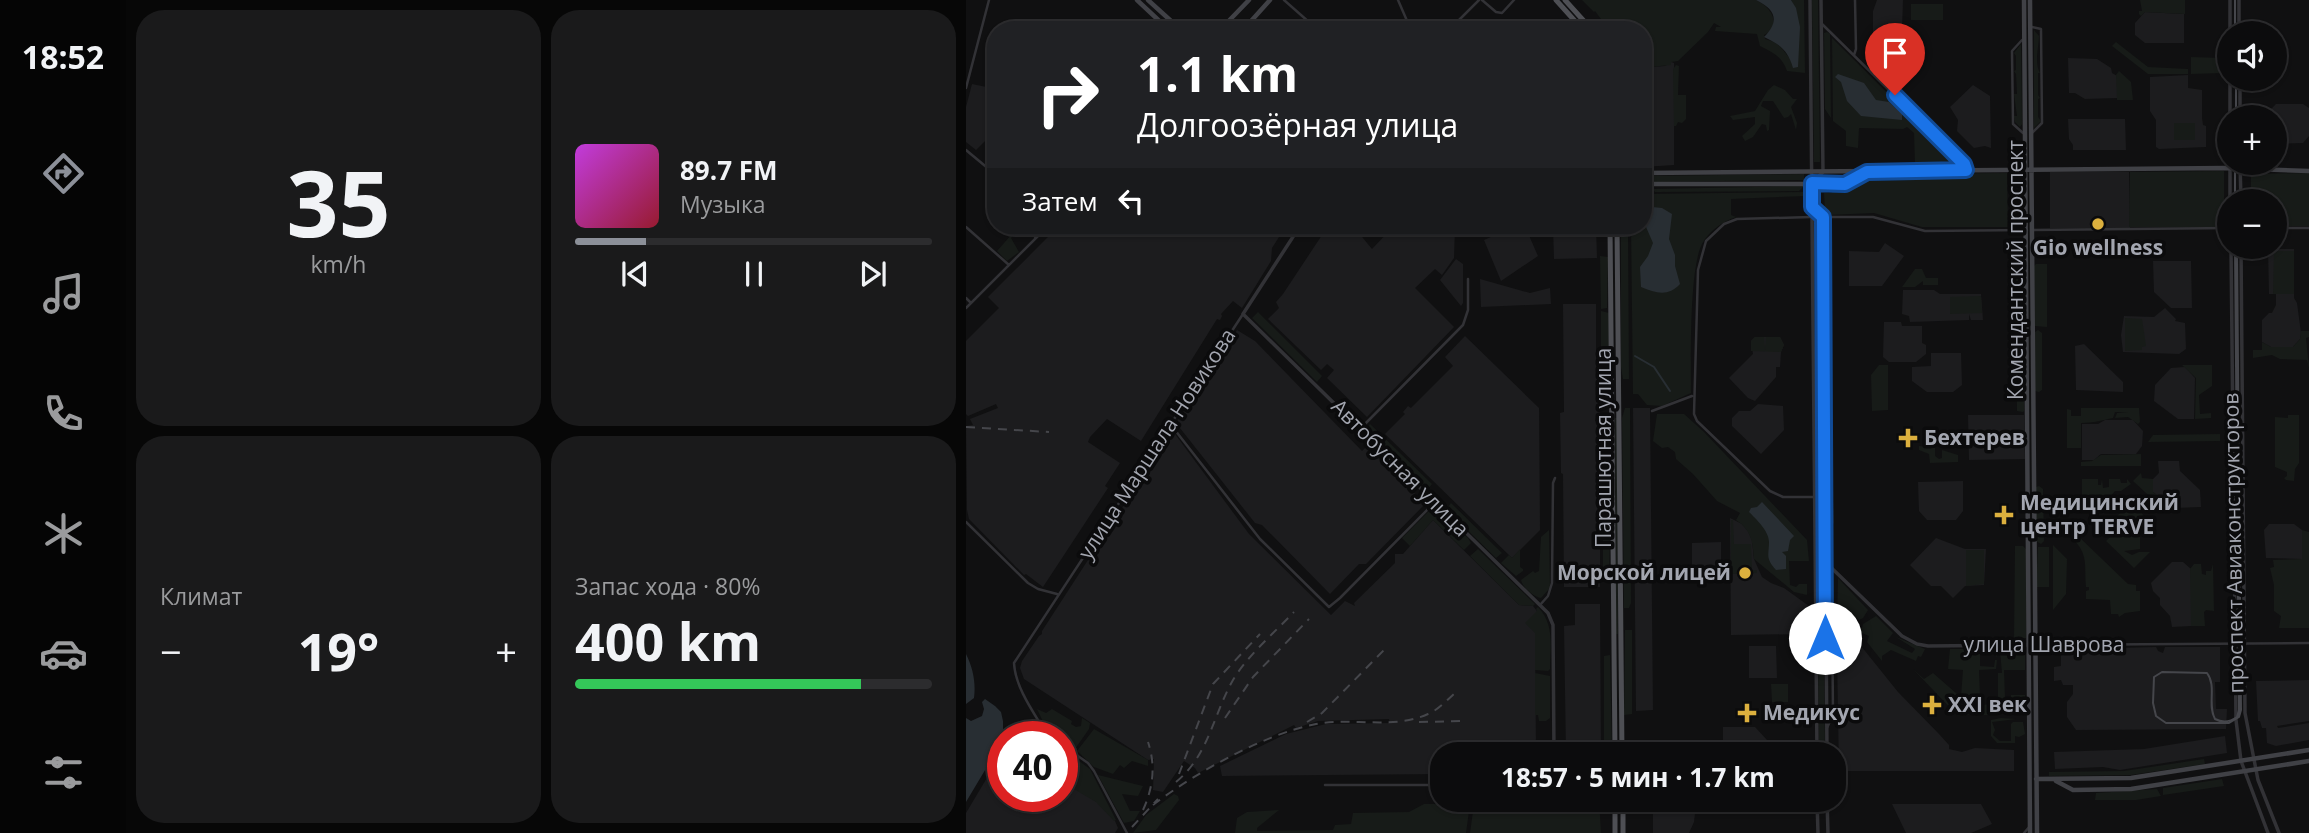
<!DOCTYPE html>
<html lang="ru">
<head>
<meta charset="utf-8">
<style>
	:root { --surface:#0c0c0d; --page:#1a1a1b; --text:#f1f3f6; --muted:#9a9b9d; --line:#2c2c2e; --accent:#8c9099 }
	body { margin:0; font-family:"Open Sans",sans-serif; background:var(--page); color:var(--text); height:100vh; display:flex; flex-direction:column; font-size:26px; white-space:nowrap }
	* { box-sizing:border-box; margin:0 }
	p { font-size:23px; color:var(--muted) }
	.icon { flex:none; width:38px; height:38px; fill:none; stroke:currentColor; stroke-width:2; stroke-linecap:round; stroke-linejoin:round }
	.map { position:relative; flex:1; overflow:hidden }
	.drawer { display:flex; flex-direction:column; gap:10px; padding:10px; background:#070707; width:840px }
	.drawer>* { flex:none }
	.banner { position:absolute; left:21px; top:21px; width:665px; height:214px; border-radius:28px; box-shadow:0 2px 5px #0004,0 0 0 2px var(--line); background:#202124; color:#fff; overflow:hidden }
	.buttons { position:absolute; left:1251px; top:21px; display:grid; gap:14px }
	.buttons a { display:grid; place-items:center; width:70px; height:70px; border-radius:50%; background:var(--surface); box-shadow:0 2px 5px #0004,0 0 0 2px var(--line); font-size:35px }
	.speed { position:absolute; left:21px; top:721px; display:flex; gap:14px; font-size:35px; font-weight:700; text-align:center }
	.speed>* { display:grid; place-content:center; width:91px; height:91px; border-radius:50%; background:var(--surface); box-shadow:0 2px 5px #0004,0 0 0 2px var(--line); line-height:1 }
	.speed .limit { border:10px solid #d22; background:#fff; color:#111 }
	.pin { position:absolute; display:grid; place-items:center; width:60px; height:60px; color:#fff; margin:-72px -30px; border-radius:50% 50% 50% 0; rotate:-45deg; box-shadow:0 0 7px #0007 }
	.pin .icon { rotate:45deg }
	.me { position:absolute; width:77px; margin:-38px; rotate:0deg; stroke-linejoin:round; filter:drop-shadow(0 0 5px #0008) }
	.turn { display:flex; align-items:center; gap:24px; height:147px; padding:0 35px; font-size:32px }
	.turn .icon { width:91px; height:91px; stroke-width:2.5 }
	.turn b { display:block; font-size:49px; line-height:60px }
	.then { display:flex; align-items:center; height:66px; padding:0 35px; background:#0003; gap:14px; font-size:26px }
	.big { font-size:52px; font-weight:700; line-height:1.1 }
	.drawer .card { flex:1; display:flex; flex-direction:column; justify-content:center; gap:10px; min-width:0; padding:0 24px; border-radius:28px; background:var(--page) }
	.drawer .dial { align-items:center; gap:0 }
	.dial b { font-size:91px; line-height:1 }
	.song { display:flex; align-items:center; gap:21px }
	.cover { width:84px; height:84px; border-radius:10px; background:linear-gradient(135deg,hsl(290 70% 55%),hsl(350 70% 35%)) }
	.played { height:7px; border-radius:4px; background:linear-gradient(90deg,var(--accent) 20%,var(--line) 20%) }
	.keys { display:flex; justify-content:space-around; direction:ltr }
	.heat { display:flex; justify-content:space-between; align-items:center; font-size:38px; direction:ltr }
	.charge { height:10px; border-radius:5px; background:linear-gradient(90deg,#34c759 80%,var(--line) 0) }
	.drawer .tiles { flex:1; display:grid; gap:10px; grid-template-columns:repeat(2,1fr) }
	.trip { position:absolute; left:464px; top:742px; width:416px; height:70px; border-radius:28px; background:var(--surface); box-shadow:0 2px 5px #0004,0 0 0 2px var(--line); font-weight:700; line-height:70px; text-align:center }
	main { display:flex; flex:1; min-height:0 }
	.tabs { display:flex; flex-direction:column; width:126px; justify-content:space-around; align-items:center; background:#050505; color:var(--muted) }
	.tabs .icon { width:49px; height:49px }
	.tabs .on { color:var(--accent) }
	.tabs b { font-size:32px; color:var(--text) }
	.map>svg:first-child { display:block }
</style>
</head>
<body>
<main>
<nav class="tabs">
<b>18:52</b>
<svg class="icon on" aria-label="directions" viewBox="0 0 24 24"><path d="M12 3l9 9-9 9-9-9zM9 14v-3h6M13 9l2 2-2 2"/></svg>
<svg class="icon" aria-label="music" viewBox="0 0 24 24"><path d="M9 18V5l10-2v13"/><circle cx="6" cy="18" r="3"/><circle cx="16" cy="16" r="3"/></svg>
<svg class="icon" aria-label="phone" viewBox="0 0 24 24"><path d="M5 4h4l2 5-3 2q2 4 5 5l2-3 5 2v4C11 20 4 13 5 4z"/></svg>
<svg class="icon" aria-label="climate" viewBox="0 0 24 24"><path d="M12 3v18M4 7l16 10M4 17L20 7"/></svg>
<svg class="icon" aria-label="car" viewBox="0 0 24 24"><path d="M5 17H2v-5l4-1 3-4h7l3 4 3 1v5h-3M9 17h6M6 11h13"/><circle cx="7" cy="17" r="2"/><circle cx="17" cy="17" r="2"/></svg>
<svg class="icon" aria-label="filters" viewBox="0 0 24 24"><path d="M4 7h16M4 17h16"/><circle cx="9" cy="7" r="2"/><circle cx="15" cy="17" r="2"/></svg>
</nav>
<section class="drawer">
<div class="tiles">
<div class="card dial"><b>35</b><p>km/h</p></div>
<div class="card">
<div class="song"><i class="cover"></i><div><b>89.7 FM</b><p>Музыка</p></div></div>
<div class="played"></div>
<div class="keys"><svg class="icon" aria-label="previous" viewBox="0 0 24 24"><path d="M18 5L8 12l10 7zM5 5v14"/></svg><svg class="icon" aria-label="pause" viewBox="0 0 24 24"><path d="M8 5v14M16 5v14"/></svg><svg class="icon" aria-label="next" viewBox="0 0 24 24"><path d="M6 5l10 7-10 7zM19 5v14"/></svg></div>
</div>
<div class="card"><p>Климат</p>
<div class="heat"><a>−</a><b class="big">19°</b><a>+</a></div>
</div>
<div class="card"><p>Запас хода · 80%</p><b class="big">400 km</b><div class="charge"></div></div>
</div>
</section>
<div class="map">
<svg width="1343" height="833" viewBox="0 0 1343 833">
	<rect width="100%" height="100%" fill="#101011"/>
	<!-- built -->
	<path fill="#1c1c1e" d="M911,0H937L936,30H929L914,46L907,38V11Z
		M1179,12L1218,14V43H1179L1169,35V23Z
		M1102,58L1131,59L1145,68L1146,73L1151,76V98L1119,99L1109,93H1103Z
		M705,62L708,63V165L677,167V70L683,69L684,67L699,66Z
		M1222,75V88L1236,90V118L1237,125L1240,126V147L1193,149L1190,147V120L1184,111V77Z
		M6,84L30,89V141H19L10,150L0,142V107Z
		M1007,85L1024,96L1025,148L1019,146L1008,148L991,131L992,120L984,107Z
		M1310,104H1337L1343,108V136L1337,143L1309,144V117H1303V111Z
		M1102,119H1159L1160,150H1107V145L1103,139Z
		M1084,172H1163L1164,228H1084Z
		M93,226H320L306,248L305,261L276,308L267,301L255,314L256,316L254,320L251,319L175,441L141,419L124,437L122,442L154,463L139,486L142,488L77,587L60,574L58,575L3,519L1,510L0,426L7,425L4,419L32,408L30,404L2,416L0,414V341L33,308L22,297Z
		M362,226H387L406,249L428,226H489L488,258L476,275L469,269L449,288L488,327L401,417L361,378L368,370L361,364L355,370L302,319L313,308L310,302L317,294Z
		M550,226H554L555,230L561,231L572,256L535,281L518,240Z
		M587,226H630L631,258L588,259Z
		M919,243L938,256L916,286H883V251L913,252Z
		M1302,249H1328V298L1331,303L1335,333L1334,339L1327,347H1305L1296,342V320L1303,313H1306L1310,305V294H1303Z
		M490,259L497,264V303L495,306L474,280Z
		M1187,261H1225L1226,308H1205L1188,292Z
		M514,279L564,293L584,288L585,304L515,307Z
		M937,290H968L974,294H1015L1017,320H1005L1003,314V320L944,322L943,316L936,314Z
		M597,304H630V376L632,377L634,409V418H630L629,421L634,422V587H598L597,474L595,473L594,413L598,412Z
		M1199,308L1210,319L1209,321L1219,323L1220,349L1213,354L1157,352L1155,335L1158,316L1188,317Z
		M918,322H935L936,326H956V343L960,345V354L950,362H923L917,357Z
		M271,330L289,341L396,451L401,446L459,504L400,564H393L364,594L296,525L289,523L210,423Z
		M499,336L573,408L574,530L546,558L419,434L439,414L437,412L442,406L445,408L487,366L479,357Z
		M789,337H814L818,345L815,352L814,367H810V377L789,401L782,398L763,378L787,354L785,341Z
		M1118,344L1157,382V392L1110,390L1109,346Z
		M965,353H995L996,385L987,392H961L946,381V367L965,366Z
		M1219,367L1229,378L1228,419H1212L1188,401L1189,385L1205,368Z
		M792,404L817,406L818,430L795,454L766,426V418L773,411H784Z
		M667,408H684L687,710L670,711Z
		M1002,415H1058L1059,459L1003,460Z
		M1139,420H1167L1177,431L1176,446L1170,454H1135L1128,460H1116V424H1132Z
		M209,434L283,534L365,615L379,601L389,606L388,603L429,563V554H437L467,520L553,605L567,606L571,611L569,632L570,754H476V774L256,776L254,766L320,734L360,724L424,723L423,719L352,721L330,728L328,725L232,773L229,768L218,761L197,792L187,790L188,759L182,760L58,679L54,668L56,661L73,636L76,634V631L133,543L137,542L136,539L182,468L206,435Z
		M1192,461H1213L1214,471L1234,490L1235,507L1208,508L1187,492V479L1193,473Z
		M997,481V511L990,520H961L953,511L952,482Z
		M764,518L776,524L782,531L786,540L788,559L796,577L805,583L818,588L843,606V634L765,635Z
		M1303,524H1328L1336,530V559L1300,558L1298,530Z
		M970,538L999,549H1020L1018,585L999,586L987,598L975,586H965L944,565Z
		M755,542V580H726V543Z
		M1206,562H1217L1225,569V626L1206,627L1204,616L1194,605V598L1187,591L1185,583Z
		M609,604H634L635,754H600L598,626L609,625Z
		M876,639L891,641L932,692L973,734L983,745V749L996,752L1009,748L1048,750V771H873L871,653H874Z
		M783,646H810L811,678H783Z
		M1190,647L1192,651L1197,653L1199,647H1254V682H1249L1250,709H1261L1260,729L1110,730L1101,717V702L1107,694V685H1097L1095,680L1088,681V667L1095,666V649L1146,648L1147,653H1151V648Z
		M1343,680V721L1311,726L1312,728L1343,723V740L1310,746L1301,743L1300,728H1296L1294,721H1292L1290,681Z
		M757,727H789L814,754H844H757Z
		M1259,736L1261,753L1154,770L1137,767L1089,769L1088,752L1178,749Z
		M37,751V796H96V780L131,802L149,821L152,828L149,833H0V813Z
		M926,804H1015L1026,824L1005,833H940Z
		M687,812L729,813L728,822L723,833H687Z"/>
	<!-- green -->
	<path fill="#171b18" d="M616,0H790C805,7 817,25 798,35L799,39C820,44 817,57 831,63C832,40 836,21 825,0H838L839,73L821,71C816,56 807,53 794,46L791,34L749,31L750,27H755L748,23L742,32L712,61L705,62V65L684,67L683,69L677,70V30H643L629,11L628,12Z
		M846,0H852L854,162H848Z
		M1174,0H1219V14L1179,12L1175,16L1173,14V11H1176Z
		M945,4H977V20H945Z
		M1068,30L1073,36C1073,46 1068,63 1074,73H1072V95L1074,98L1072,99V117L1075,121L1068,128Z
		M861,32L864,34L865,118L859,109L858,33Z
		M866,38L985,156L992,164L949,165L948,133L941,127L937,129L893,128L892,148L880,146V131L867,121Z
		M1150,42L1182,67L1222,69V74H1182L1146,46Z
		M1055,44L1056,124L1054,127L1049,122L1048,116H1051L1048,94H1051L1050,74L1048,71L1050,70V56L1048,53Z
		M1225,57L1257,58V73L1225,74Z
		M710,65L713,66L712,95H720V119L716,123L712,122L710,126H708L707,69Z
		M1153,71L1165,82L1167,100H1151L1150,75Z
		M808,85L819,90L827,99H831L825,107L831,123L830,130L825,114L822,117L818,118L807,101H797L795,106L804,111L803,130L801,131L800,125L796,124L787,137L779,141L776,136L789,124V117L767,120L764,116L789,111L802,90Z
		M1208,123H1229V140H1208Z
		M1258,171V219L1256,227H1163L1164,172Z
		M1041,173L1042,227H956L908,213L862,215L859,211L858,193H866L867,189L880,188L900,174Z
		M1343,173V226H1309V201H1285V174Z
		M838,174V180L677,182V176Z
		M838,186L833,191L689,192L686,189Z
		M840,192V196L765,199V215L770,217C756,222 743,231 736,244C723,269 725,362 725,393L696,406L681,405L672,394H667L665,226H677V194Z
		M848,221H854L855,371H849Z
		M53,226H56L45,238L53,252L41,261L31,251Z
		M655,226H662L663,379H657L655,367Z
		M859,243L862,248L863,372H860L862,368L859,359Z
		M1308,251H1328V294H1307Z
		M634,256L642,257L641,308L635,309Z
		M1070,264H1081V327L1069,326L1068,266Z
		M949,269H956L960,278H972V285H957V281L949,287H936Z
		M1044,273L1058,274V324L1055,327H1045Z
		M1015,296L1016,313L984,314V297Z
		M635,311L643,313V372L635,373Z
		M292,312L356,376L351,382L286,318Z
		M1159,318L1176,319L1180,346L1176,347V350L1159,351Z
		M1054,330L1058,333V411L1057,412L1051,411L1050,333Z
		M1072,330L1076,333V390L1073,392L1069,391V332Z
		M1335,331H1343V337L1340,338L1343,368L1341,360L1314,359L1306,355L1287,358V350H1296V342L1305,347H1327L1334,339Z
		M789,337H798L799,350L800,337H814L818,345L815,352L785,351V341Z
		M913,365H922V410L906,411L905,375Z
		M1216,365H1246V386L1233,395L1234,414L1245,413V418L1229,419L1230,378Z
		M856,373V491H850V374Z
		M659,408H664L665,603L663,608H658L656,418Z
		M1115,408H1173L1174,422L1172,424L1162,417L1149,418L1151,413L1162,412H1149L1147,418C1137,420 1128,423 1115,423V448H1101V409L1105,410V416H1115Z
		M691,414H718L738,432L841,540L843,561H823L824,585L830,587L833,584H841V595L828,592L788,559C787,542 785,530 770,520L774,513L751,501L727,474L710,459L709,452L702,447L696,448L687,441Z
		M1322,415H1333V463L1329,469L1328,481L1320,480L1318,478L1321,476V472L1309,467V417L1322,418Z
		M649,418H651L652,634H650Z
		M404,424L466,484L461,490L402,433L401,428Z
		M1254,434V441L1182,442L1187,435Z
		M953,446L969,448V456L973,459L976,458V450L992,455V462L964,463L963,454L953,450Z
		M1175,454V466H1115V462L1126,461L1135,455Z
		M636,462H644V529L637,530Z
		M1175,473L1176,478L1187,479V492L1195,500L1192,504L1167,481Z
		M1116,479H1132V485H1135L1136,479L1137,488L1143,487V479H1154L1155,483H1161V479L1165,484L1155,491H1149L1132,512L1116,496Z
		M1073,486L1077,489L1078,541L1075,544L1070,541V487Z
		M1165,502L1180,518L1183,516V521L1173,518L1159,519L1160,523L1174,521V549L1158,551L1166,555L1173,552H1184L1168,568L1140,541L1146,535V521Z
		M485,503L536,553L530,558L480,509Z
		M469,508L502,538L505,543L498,550L467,520L444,546L436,538L465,509Z
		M765,520H767L768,544H785L786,570H791V573L765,574Z
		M583,530L584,588L575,598C567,596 557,588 555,580L567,571L569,573L573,571L575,537Z
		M1336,530L1343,532V628H1313L1315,616L1308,611V585L1304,568L1308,567L1307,560L1336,559Z
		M637,532L644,533L643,579L637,580Z
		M1111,535L1162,584L1170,585V591H1174V611L1159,613L1153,617L1152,614H1145L1144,600L1120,599V591L1123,590V587H1120C1118,564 1123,555 1106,538Z
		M1087,545L1101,559L1100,594L1087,610Z
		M1049,546H1057L1060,549V638L1048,639Z
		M1072,547H1083V587H1070Z
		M512,549L569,604L567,606L553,605L504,556Z
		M554,549V567L557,569V571L550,576L535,563L543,555L546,558Z
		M1000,550H1018V584L1000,586Z
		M852,559L857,563L858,652H852Z
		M1228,564H1235L1236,574L1240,575V571H1245L1247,564L1248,611L1240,610L1238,612L1239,626H1225L1224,569Z
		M872,578L902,610L897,618L893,620L872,604V614L876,626L871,622Z
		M572,607C589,625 584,646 584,669L582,671L569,670V633L559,623L571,611L570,609Z
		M910,616L927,633L921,641L946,653L949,649L930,637L959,649L955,657L952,656L950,661L925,650L916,656V661L901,642L903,636L889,630L896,628L897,624Z
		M659,630H666V714L658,715Z
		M984,649H1031V657L1028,653H1014V666L1028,667L1029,660H1031L1030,669L1013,670L1014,697H995L997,670L982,669Z
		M1041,649L1044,652L1059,653V670H1038L1039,698H1045V695H1059V714H1050V706L1047,705V701L1043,700L1042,713H1036L1035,708L1033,715H1012V705L1032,704V673H1036L1034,651Z
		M852,654H858L859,754H853Z
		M644,655L646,754H638V656Z
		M947,669L958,679L967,673L991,694H994V697H990V701L1003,715L992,716Z
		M569,673L584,676V718L580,721H573L572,715H569Z
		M805,684H822V702H806Z
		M71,709L80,713L86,709L106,721L105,724L110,727L115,726L116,718L124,723L123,729L109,749L96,742V737H90L80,728Z
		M1035,718L1050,719L1026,722L1029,730L1027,735L1034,741H1045V724L1047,722H1057L1059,734L1053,737L1049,736V743H1031L1025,736V720Z
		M128,729L182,760V766L166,761L158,768L154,765L147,774L128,767L111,751Z
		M1238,759L1239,764L1165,775L1083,776V772L1158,771Z
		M113,761L124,769L150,820L148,821L130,802L96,782C96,774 97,768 103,763L110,765Z
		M132,775L177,786L172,796L156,794L164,811H174L168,821L158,823Z
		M1256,779L1258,786L1197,795V788Z
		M1191,789L1195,796L1170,800H1129L1130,793Z
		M208,794L212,796L213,800L190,830L167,833L180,815Z
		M527,800H633L635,833H504L508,804H526Z
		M458,804H504L500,833H269L271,818L281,812L313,810L291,828V831L367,830L369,825L385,824L387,813L443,812Z"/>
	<!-- water -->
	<path fill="#282e33" d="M790,0H825L830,8L834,27L832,67L827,68C822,50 813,44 798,37C813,22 811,10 790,0Z
		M872,74L898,83L910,100L923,102L936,114V120L895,116L881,101L875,82L869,77Z
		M686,207L696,208L706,214L703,239L709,255V266L714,284C702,297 690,293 675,287L674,267L682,256L687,243L677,220V212Z
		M796,502L828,536L824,540L822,551L816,552L820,556V569L810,570C799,558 803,555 803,542C803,531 790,519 783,512L785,508L791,507Z
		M0,654C7,668 10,683 8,698L0,704Z
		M19,699L29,706L35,712L37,721V740L0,802V718L5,721L16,716L18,709L16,702Z"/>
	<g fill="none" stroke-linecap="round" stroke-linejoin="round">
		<!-- stream -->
		<path stroke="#282e33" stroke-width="2" d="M669,356L688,367L704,391"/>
		<!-- minor -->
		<path stroke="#323236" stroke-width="2.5" d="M318,0L352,30
			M432,0L445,30
			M516,0L530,12L536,13L548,0
			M856,24L998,164L1000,170
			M483,30L513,0
			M1056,40L1046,51L1047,124L1057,133
			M888,55L890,49L889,0
			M0,88L23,0
			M1065,134L1076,123L1075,29L1066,27
			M0,150L30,175
			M845,217L771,219L758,224L740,241L732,270L728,414L731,421L804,491L817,497H858
			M857,217H907L959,231L1061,230
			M0,227L43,265
			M1309,228H1343
			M1067,230L1264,228
			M69,237L70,226
			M859,239L863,246L866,523L860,538
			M0,298L5,303
			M0,308L82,226
			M686,411L726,396
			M205,425L294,539L363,607L374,598L469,502
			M395,428L497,325L502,310V279
			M0,522L62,583L72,589L91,594
			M574,605L582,596L586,583L587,483L589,478
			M1070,645L1343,643
			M861,728L867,714L866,605L861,594
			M85,737L80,733C68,713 49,687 48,663L277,314
			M96,745L122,763L128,771L161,833
			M359,785H476
			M1058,833L1064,826"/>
		<!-- tertiary -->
		<path stroke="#323236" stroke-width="3.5" d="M844,0L851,754
			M1264,0V33
			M1273,0V33
			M1264,79V117
			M1274,79V117
			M1264,163V201
			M1274,163L1275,201
			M847,182L857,172L855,0
			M847,208L857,217L861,754
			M334,226L277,314L582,613L587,625L588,754
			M1265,247L1270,720L1275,761L1302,833
			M1275,247L1279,713L1292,780L1313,833
			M850,553L936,636L951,644L962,646L1062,645
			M851,800L852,833
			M861,800L862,833"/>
		<!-- secondary -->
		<path stroke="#404146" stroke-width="4.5" d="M171,0L203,30
			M182,0L215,30
			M1058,0L1064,833
			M1064,0L1071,833
			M254,30L283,0
			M277,30L304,0
			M677,173L1259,168L1343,171
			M677,184H879L900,172
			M1070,779L1165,778L1343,750
			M1090,781L1107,790L1165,789L1343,761"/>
		<!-- primary -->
		<path stroke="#4e4f54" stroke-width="5" d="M590,0L617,30
			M599,0L626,30
			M644,226L649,754
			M651,226L656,754
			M649,800V833
			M657,800V833"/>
		<!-- tram -->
		<path stroke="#45464b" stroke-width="2" d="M1269,0V33
			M1270,79V117
			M1269,163V201
			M1269,247L1273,710L1271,717C1264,722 1257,723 1249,719C1241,705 1251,686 1241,673L1196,672L1188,677L1187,703L1190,716L1200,723H1263L1273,717L1275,710L1271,247"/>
		<!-- rail -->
		<path stroke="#45464b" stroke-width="2" stroke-dasharray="9 7" stroke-linecap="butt" d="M0,427L83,432
			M259,718L287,677L343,619
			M341,722L356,713L420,648
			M453,722L499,721
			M213,774L247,684L294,634
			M210,782C243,755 247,715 267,680C282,655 308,633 328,612
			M187,805C229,773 298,734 350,724C387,717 427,730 462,714C472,710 480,701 488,694
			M177,810C187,788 190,766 182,742
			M166,827L192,799"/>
	</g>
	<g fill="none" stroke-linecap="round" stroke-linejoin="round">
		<defs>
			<path id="route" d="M859,638L857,217L846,207V183L879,184L901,172L1000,170L998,164L929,95"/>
		</defs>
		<!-- route casing -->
		<use href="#route" stroke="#114b97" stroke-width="18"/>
		<!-- route -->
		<use href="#route" stroke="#1a73e8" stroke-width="12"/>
	</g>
	<!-- markers -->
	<g fill="#dcb03e" stroke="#0b0b0c" stroke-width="2.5">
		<circle cx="1132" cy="224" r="7"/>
		<path d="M938.5 427.5h7v7h7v7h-7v7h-7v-7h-7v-7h7z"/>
		<path d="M1034.5 504.5h7v7h7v7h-7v7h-7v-7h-7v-7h7z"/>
		<circle cx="779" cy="573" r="7"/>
		<path d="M962.5 694.5h7v7h7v7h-7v7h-7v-7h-7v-7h7z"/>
		<path d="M777.5 702.5h7v7h7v7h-7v7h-7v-7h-7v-7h7z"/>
	</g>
	<g text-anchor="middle" stroke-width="7" stroke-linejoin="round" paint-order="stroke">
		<!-- poi labels -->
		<g font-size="21" font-weight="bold" fill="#a3a6b0" stroke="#0b0b0c" text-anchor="start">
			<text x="1132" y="255" text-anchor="middle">Gio wellness</text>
			<text x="958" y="445">Бехтерев</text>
			<text x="1054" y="510">Медицинский<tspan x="1054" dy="24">центр TERVE</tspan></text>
			<text x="765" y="580" text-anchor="end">Морской лицей</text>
			<text x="982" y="712">XXI век</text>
			<text x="797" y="720">Медикус</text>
		</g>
		<!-- street labels -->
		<g font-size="21" fill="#a3a6b0" stroke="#0b0b0c">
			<text transform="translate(1050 270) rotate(-90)" y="7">Комендантский проспект</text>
			<text transform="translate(191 444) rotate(-57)" y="7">улица Маршала Новикова</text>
			<text transform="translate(638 448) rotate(-90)" y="7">Парашютная улица</text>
			<text transform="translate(434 468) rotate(45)" y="7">Автобусная улица</text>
			<text transform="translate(1268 543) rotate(-91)" y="7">проспект Авиаконструкторов</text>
			<text x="1078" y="652">улица Шаврова</text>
		</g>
	</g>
</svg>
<div class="buttons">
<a><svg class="icon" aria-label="sound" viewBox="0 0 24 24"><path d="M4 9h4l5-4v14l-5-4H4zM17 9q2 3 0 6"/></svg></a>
<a>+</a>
<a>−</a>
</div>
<div class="speed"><div class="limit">40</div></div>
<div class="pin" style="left:929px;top:95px;background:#d93025"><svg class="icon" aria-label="arrive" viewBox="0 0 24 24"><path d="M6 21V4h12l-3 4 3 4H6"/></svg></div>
<svg class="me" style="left:859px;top:638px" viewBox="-20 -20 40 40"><circle r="19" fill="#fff"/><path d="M0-13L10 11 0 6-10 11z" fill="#1a73e8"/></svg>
<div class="trip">18:57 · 5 мин · 1.7 km</div>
<div class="banner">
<div class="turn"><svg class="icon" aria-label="right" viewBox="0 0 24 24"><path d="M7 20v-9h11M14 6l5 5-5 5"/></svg><div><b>1.1 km</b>Долгоозёрная улица</div></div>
<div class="then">Затем<svg class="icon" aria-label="left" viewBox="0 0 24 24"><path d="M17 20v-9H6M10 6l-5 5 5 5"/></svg></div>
</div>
</div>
</main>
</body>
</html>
